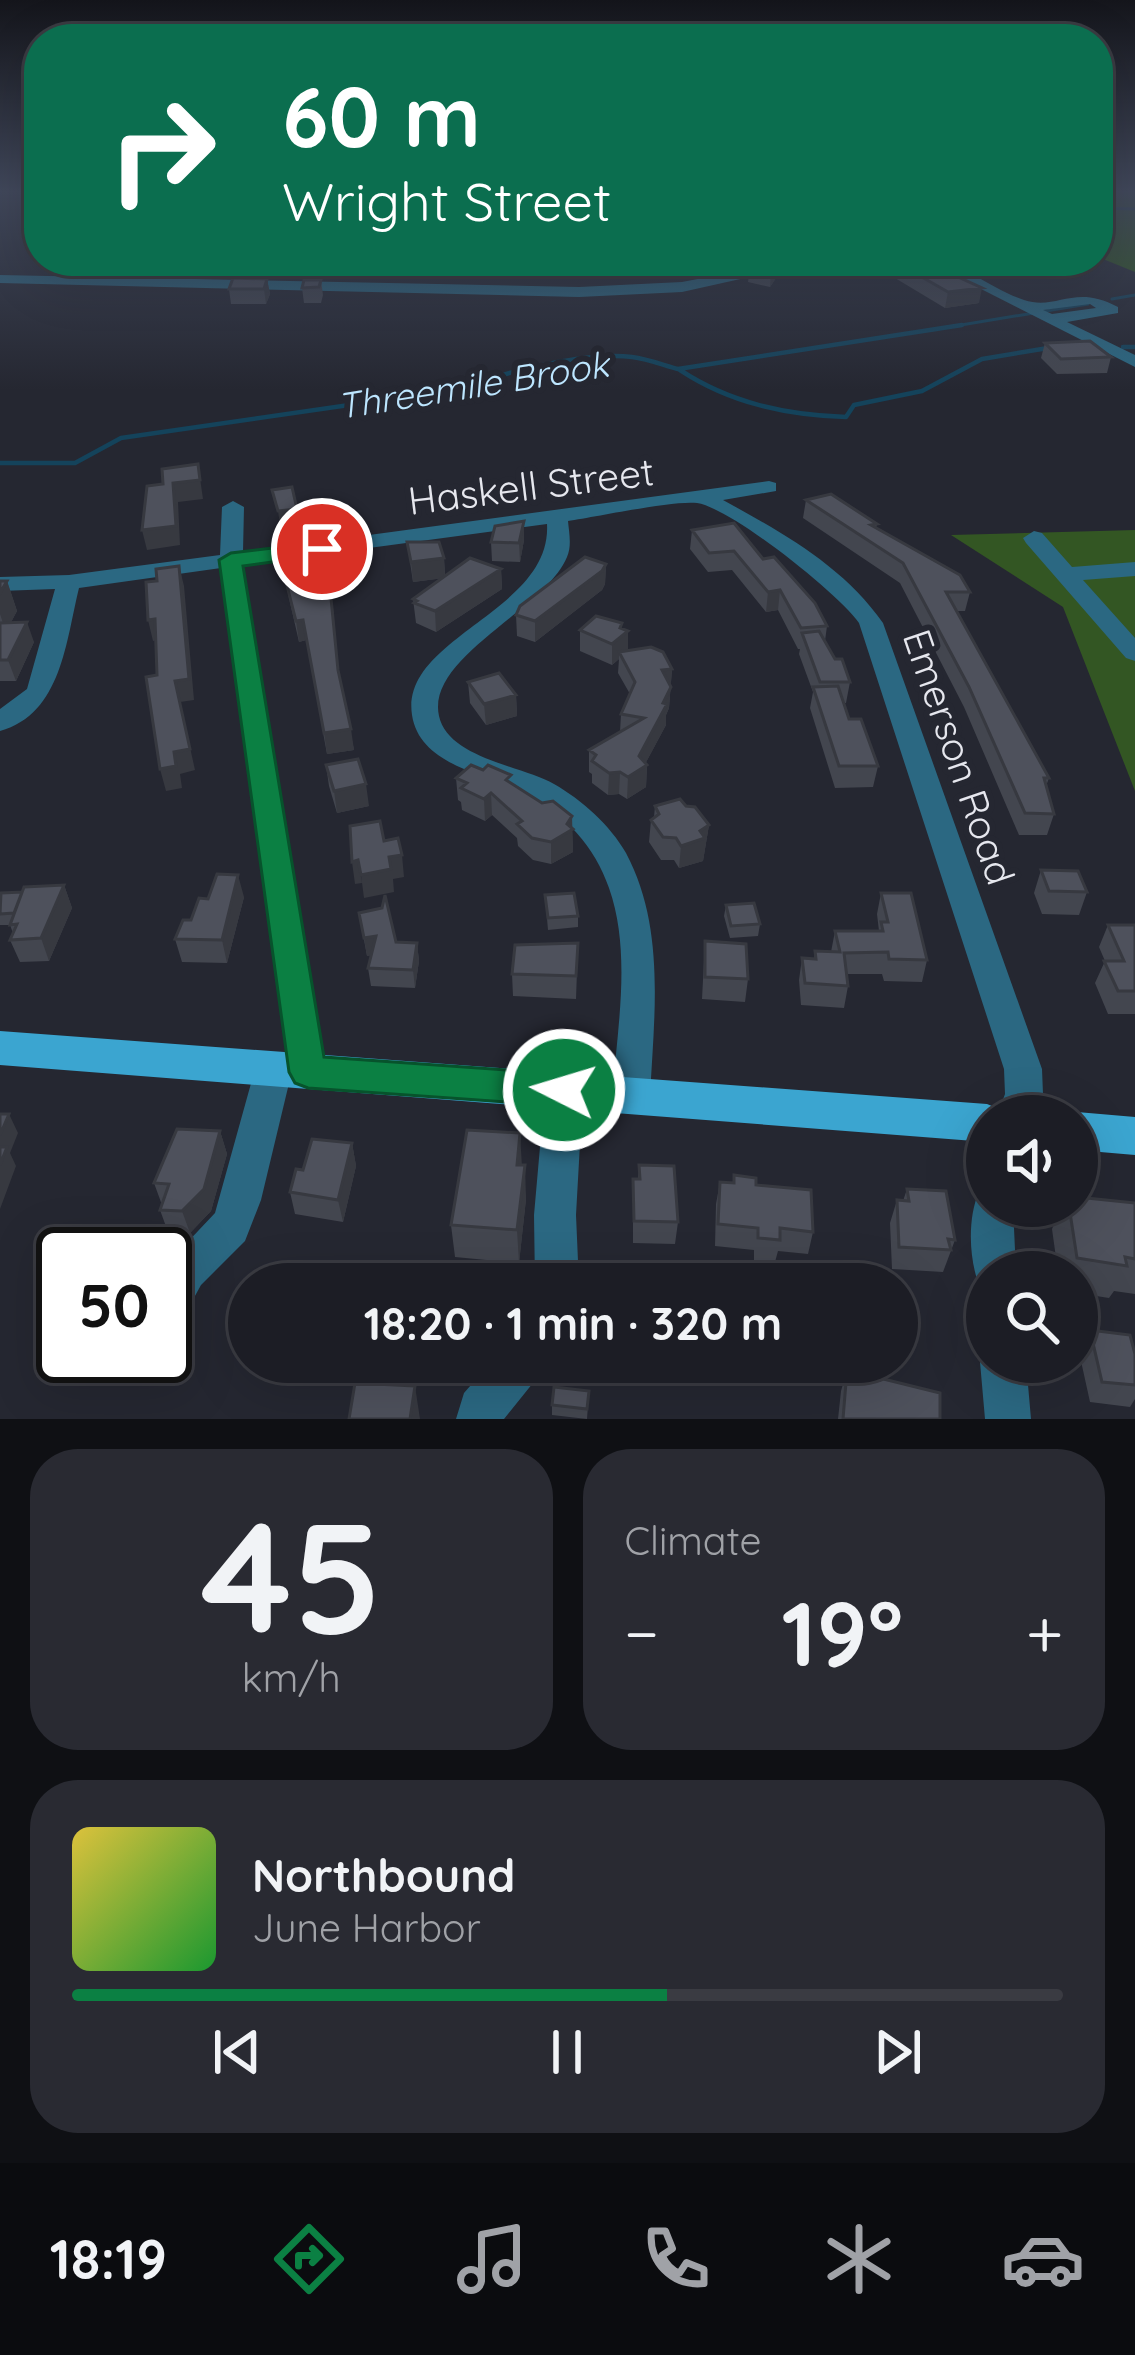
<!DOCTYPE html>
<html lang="en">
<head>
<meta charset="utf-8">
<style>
	:root { --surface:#1c1d25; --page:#292a32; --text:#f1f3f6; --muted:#a0a2a7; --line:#3a3b42; --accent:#0b8043 }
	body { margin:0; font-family:Quicksand,sans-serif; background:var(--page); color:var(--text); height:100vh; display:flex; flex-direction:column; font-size:45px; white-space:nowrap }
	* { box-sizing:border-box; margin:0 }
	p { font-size:39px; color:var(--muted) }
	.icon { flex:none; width:66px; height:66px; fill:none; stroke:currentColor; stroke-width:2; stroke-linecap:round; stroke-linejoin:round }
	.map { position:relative; height:1419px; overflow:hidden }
	.side { display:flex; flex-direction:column; gap:30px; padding:30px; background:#0f1014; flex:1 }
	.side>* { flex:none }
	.top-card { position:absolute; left:24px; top:24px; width:1089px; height:252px; border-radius:48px; box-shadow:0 12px 48px #0002,0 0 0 3px var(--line); background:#0b6e4f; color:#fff; overflow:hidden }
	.controls { position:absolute; left:966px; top:1095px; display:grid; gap:24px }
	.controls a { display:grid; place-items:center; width:132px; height:132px; border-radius:50%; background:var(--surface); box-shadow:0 12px 48px #0002,0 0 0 3px var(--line); font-size:60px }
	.speed { position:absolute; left:36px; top:1227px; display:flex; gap:24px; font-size:60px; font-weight:700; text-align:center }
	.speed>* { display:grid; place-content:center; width:156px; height:156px; border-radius:50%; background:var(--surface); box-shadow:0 12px 48px #0002,0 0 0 3px var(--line); line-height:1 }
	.speed .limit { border:6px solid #111; border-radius:18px; background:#fff; color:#111 }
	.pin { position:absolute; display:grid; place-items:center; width:102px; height:102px; color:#fff; margin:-51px; border:6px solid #fff; border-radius:50%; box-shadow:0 3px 12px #0007 }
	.me { position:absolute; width:132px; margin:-66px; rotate:275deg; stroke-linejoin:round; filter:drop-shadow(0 0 9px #0008) }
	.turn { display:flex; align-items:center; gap:42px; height:252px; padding:0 60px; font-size:54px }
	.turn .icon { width:156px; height:156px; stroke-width:2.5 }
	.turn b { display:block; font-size:84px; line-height:102px }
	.big { font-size:90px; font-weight:700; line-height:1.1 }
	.side .tile { flex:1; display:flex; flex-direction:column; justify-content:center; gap:18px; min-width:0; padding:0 42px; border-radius:48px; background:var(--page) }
	.side .dial { align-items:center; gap:0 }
	.dial b { font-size:156px; line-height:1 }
	.song { display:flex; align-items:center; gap:36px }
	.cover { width:144px; height:144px; border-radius:18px; background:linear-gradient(135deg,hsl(50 70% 55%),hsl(130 70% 35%)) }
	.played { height:12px; border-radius:6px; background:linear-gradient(90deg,var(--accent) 60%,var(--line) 60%) }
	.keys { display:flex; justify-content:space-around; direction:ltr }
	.heat { display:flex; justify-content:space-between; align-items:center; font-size:66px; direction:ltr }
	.side .tiles { flex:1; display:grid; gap:30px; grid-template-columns:1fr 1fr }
	.tile:last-child { grid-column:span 2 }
	.trip { position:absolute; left:228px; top:1263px; width:690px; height:120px; border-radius:60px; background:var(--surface); box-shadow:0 12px 48px #0002,0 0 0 3px var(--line); font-weight:700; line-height:120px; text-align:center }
	.tabs { display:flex; height:192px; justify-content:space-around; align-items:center; background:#0b0c0f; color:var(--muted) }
	.tabs .icon { width:84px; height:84px }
	.tabs .selected { color:var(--accent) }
	.tabs b { font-size:54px; color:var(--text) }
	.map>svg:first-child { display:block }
</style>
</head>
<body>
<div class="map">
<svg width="1135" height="1419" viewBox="0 0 1135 1419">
	<rect width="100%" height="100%" fill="#252731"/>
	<!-- green -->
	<path fill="#335623" d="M1135,530V791L1063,607L951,535Z"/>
	<!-- forest -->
	<path fill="#305b19" d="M1098,192H1135V272L1098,257Z"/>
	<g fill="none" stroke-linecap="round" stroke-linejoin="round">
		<!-- stream-far1 -->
		<path stroke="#14435b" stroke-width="3" d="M1098,208L1135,209
			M1112,299L1135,295
			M943,328L1088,304"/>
		<!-- stream -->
		<path stroke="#14435b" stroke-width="4.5" d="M1123,347H1135
			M680,370C730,403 786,415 846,417L854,405L922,391L982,359L1048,348
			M0,463H75L121,438L467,388C507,370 589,352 632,357C648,359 663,365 678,369L962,325"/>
		<!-- minor -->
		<path fill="#2b6882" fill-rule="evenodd" d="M792,261H821L682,292L579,297L0,283V275L579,287L682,282Z
			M926,261C963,261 990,289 1024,300C1057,311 1074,283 1118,307V313L1067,322L1135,355V367ZM1090,304L1096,308L1052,314L1043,310Z
			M769,481L776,483V491L723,500C783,533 843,566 883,623L1042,1069L1043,1094L1035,1116H997L1005,1094L1004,1069L859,623C838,593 731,508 697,503C674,500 596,517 568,521C569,532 572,546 567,557C545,610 426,657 439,716C448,758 522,766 554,784C582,800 610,825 626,853C666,928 654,1016 650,1097L644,1109L631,1113L618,1109L612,1097C617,1030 632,953 609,888C595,847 565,814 527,794C489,774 420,767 412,715C400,637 552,612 547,524L243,565L327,1071L321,1082L308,1087L295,1082L291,1075L261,1200L245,1241L201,1285L184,1316L165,1321V1266L215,1213L255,1069L261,1058L274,1053L288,1059L221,568L79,588C66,640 62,714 0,731V709L27,689L55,589L0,591V577L69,575L220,555L222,507L233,501L244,507L243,552Z
			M1034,531L1042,533L1072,567L1135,562V576L1083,580L1135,638V661L1126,658L1026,543L1023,538Z
			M564,1074L577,1079L583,1090L576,1215L579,1284H535L534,1215L545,1090L551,1079Z
			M987,1189V1206H1013L1016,1272H987V1290L980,1287C969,1262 967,1218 979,1192Z
			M987,1346V1362H1026L1031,1419H985L980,1362Z
			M491,1362H544L537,1378L504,1419H456L464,1393Z"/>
		<!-- major -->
		<path fill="#3ba5d0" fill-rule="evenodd" d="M0,1031L987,1104L1002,1110L1005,1116H987V1142L0,1065Z
			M1077,1112L1135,1117V1155L1077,1150V1116H1066Z"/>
	</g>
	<!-- wall -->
	<path fill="#43464f" d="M240,261H281L276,276H243Z
		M311,261H332L328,277H312Z
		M709,261H768L725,269Z
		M780,261L778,275L770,287L748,282L750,267Z
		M892,261H923L979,303L945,308L890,275Z
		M267,279L270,294L266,304H231L229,289Z
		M321,280L323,295L321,303H304L302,288Z
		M1045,343L1111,357L1107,373L1057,374L1041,358Z
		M806,500L877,524L876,528L970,592L965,611H956L1049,778L1046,786L1054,814L1047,835H1019L964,707L900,583L803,518Z
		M524,521V540L520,562L492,561L491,542Z
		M692,530L763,559L827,626L825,641L850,682L846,703H844L849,719L878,766L873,787L835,788L810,708L813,692L799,654L800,649H798L778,610L766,612L732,570L708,572L690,549Z
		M407,542L444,558L445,576L501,569L502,589L436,632L416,623L413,599L443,578L413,582Z
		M279,554L318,590L333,608L339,677L354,750L327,754L306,640L299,642Z
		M606,564L605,584L602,590L535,642L517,636L516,615Z
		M0,581H7L17,611L11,622L34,642L16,681H0Z
		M621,629L628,631V651L672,669L669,708L666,715V725L645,764L647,765L646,787L627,799L619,794L608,795L592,783V774L589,772V750L620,732L621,714L630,694L618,673L619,659L612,665L580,651V630Z
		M468,682L516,695L517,716L486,725L470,703Z
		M326,765L369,806L337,813L329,786Z
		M483,770L512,784L572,828L573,852L551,864L533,860L518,846L517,838L492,815L485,821L462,810L461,802L458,800L456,778Z
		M655,806H686L709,825L703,861L679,868L674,860H661L649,842L651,820L654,817Z
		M1041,870L1087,892L1079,915L1042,914L1034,893Z
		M64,885L72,908L49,961L20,962L10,940L13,933L10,925H0V895Z
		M881,893L927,960L922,982L884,981L882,974H847L848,986L844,1008L801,1005L799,980L802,958L814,959L815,951L831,952L835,931H879L877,914Z
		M545,895L578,916V927L548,930Z
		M244,897L227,963L182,962L175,939L191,920Z
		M726,905L760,924L758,936L730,938L724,916Z
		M359,913L396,942L417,943L419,961L415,988L371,986L368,968L371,955L367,956Z
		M1108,925H1135V1014H1108L1095,983L1105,961L1099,947Z
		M705,941L748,979L745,1002L702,999Z
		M578,943L576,999L513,996L512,974Z
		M220,1131L227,1154L211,1211L190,1233L168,1232L160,1210L162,1205L154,1183Z
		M352,1143L356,1166L343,1222L295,1214L290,1192L303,1170Z
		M522,1165L526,1199L519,1263L455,1257L451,1225Z
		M639,1165L678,1222L675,1244L633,1243V1179H638Z
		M720,1182L756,1185L813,1232L808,1254L778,1251L775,1262L754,1260V1250L715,1246L716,1204Z
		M907,1189L955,1240L943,1272L892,1269L890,1223L897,1200L903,1201Z
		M1135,1203V1294L1114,1291L1109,1298L1077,1293V1272H1058L1052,1229L1062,1206Z
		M1090,1330L1135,1385V1399L1130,1407L1090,1402L1079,1352Z
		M780,1362H811L810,1366Z
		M847,1370L940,1419H838L841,1391Z
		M589,1391L587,1419L552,1415V1405Z"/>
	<!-- shaded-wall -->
	<path fill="#373940" d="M273,261H281L276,276Z
		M326,261H332L328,277Z
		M725,261H768L725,269Z
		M780,261L778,275L770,287L771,272Z
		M267,279L270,294L266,304L264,289Z
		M982,288L979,303L945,308L948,292Z
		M198,464L203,499L178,502L180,545L147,550L142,530L173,483Z
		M297,509L300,528L281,531L278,511Z
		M524,521V540L520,562L519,543Z
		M444,558L445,578L413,582L411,562Z
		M606,564L605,584L602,590L535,642V621Z
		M179,566L184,586L194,700L180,702L195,770L180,774L182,788L166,791L160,769L174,752Z
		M501,569L502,589L436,632L435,611Z
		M7,581L17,611L6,632L0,614V593Z
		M780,590L778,610L766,612L768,592Z
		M155,619L160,639L153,641L148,620Z
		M303,620L306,640L299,642L296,621Z
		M27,622L34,642L16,681L8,660Z
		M622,623L621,637L628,631V652H619V659L612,665V644Z
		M672,669L669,708L666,715V725L643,768L647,765L646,787L627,799L628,777L662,670Z
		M516,695L517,716L486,725L484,704Z
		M351,729L354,750L327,754L324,733Z
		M620,772L619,794L608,795L609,773Z
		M366,784L369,806L337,813L334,791Z
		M491,793L492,815L485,821L484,799Z
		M572,816L573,852L551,864V842Z
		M709,825L703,861L679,868L681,846Z
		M402,855L404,877L393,879L394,892L364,898L361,875L389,857Z
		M358,860L362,883L355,884L352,862Z
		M238,875L244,897L227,963L222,940Z
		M64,885L72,908L49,961L41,938Z
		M376,936L378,954L367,956L364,938Z
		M417,943L419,961L415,988L413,970Z
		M9,1114L18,1133L10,1153L16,1166L0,1209V1135Z
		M220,1131L227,1154L211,1211L190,1233L182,1211Z
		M520,1133L522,1167L517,1165Z
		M352,1143L356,1166L343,1222L338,1200Z
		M525,1165L526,1199L519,1263L517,1230Z
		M415,1386L420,1419H410Z"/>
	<!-- building -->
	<path fill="#4e515c" stroke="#373940" stroke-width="3" d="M777,261H779L771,272L750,267Z
		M894,261H923L982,288L948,292Z
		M233,278L267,279L264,289H229Z
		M304,280H321L319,287L302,288Z
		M1090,341L1111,357L1061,359L1045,343Z
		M198,464L200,480L173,483L176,526L142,530L147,486L163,484L162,469Z
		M292,487L297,509L278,511L272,490Z
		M831,494L877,524L871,525L960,575L970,592H946L1049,778H1044L1054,814L1025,813L969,687L903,563L806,500Z
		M524,521L519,543L491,542L495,526Z
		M734,523L763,559L774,557L815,603L827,626L801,628L780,590L768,592L734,551L709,553L692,530Z
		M407,542H439L444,558L411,562Z
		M300,551L318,590L330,588L338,670L351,729L324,733L303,620L296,621L279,554Z
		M585,557L606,564L602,571L535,621L516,615L520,606Z
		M470,558L501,569L435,611L414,603L417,601L413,599Z
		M179,566L189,679L175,681L190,749L174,752L176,766L160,769L146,677L157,675L155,619L148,620L146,582L157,581L156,569Z
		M0,581H7L0,593Z
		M596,616L622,623L620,628L628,631L612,644L580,630Z
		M27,622L8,660H0V623Z
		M819,631L835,659H842L850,682H820L802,633Z
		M651,647L663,652L672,669L662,670L671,687L663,703L667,704L639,756L647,765L628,777L620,772L609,773L592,761L596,755L589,750L644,718L621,714L635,682L619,652Z
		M499,673L516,695L484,704L468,682Z
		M838,686L849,719H861L878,766H839L813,687Z
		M358,759L366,784L334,791L326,765Z
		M471,765L483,770L488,765L511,775L506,780L542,803L553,801L572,816L567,824L573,829L551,842L532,838L517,824L522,821L491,793L484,799L461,788L467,783L456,778Z
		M680,799L686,806L695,807L709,825L700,831L705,838L681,846L676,838L663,837L651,820L659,814L655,806Z
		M380,821L384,841L398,838L402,855L389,857L391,869L361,875L358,860L352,862L350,826Z
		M1041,870L1078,871L1087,892L1049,891Z
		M217,874L238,875L222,940L175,939L183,920H191L199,898L208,899Z
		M64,885L41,938L10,940L17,924L10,925L24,887Z
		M22,892L14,913L0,914L1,893Z
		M574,893L578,916L548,918L545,895Z
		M881,893H911L927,960L889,959L888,952L844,953L848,986L805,983L802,958L816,959L815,951L840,952L835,931H883L881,922H888Z
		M385,895L396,942L417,943L413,970L368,968L376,936L364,938L359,913L382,908Z
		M754,903L760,924L731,926L726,905Z
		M1108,925H1135V991H1118L1104,961H1124Z
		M705,941L746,944L748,979L705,977Z
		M578,943L576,976L512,974L515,945Z
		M0,1114H9L0,1135Z
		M177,1129L220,1131L204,1189L182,1211L160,1210L169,1184L154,1183Z
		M467,1130L520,1133L517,1165H525L517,1230L451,1225Z
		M312,1139L352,1143L338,1200L290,1192L296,1169L303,1170Z
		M0,1147H7L0,1165Z
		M639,1165L674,1166L678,1222L634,1221L633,1179H640Z
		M734,1175L756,1178V1185L811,1190L813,1232L780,1228V1240L758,1238V1228L718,1224L720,1182L734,1183Z
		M907,1189L946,1191L955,1240L948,1239L951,1250L899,1247L897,1200L909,1201Z
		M1077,1197L1135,1203V1259L1125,1257L1127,1266L1077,1258L1069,1206H1077Z
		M91,1249L131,1253L89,1254Z
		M663,1264L690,1266L691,1284H664Z
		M507,1267H530L531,1276L540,1278V1284H507Z
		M1090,1330L1130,1335L1135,1354V1385L1102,1382Z
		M847,1370L940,1393V1419H843Z
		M355,1383L415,1386L410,1419H349Z
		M554,1387L589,1391L587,1409L552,1405Z"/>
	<!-- sky -->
	<linearGradient id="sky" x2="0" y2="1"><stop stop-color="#14151b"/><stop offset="0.49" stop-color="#40475a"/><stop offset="1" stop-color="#40475a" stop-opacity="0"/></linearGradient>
	<rect width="1135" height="390" fill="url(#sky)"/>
	<!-- route -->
	<path fill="#0b8043" stroke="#07532c" stroke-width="3" d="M322,542L333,549L330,554L243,566L324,1057L564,1074L578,1078L583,1090L578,1101L564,1106L308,1088L295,1083L289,1072L219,560L231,553Z"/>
	<g text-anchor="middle" stroke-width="12" stroke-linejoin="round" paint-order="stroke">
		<!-- far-water labels -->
		<g font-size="36" font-style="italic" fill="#bde6ff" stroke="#252731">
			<text transform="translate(473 385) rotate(-9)" y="13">Threemile Brook</text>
		</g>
		<!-- street labels -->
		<g font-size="39" fill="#e6e7ee" stroke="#252731">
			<text transform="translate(531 486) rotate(-7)" y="14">Haskell Street</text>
			<text transform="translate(959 757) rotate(71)" y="14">Emerson Road</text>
		</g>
	</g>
</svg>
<div class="controls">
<a><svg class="icon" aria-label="sound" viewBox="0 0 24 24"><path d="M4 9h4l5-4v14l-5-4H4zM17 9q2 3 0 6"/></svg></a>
<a><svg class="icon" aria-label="search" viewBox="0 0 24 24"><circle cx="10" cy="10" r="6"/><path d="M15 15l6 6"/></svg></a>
</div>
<div class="speed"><div class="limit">50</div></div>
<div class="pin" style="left:322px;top:549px;background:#d93025"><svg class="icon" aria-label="arrive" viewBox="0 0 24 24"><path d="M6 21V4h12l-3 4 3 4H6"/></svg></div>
<svg class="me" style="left:564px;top:1090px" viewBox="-20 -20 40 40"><circle r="17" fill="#0b8043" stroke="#fff" stroke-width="3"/><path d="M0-11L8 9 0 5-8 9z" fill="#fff"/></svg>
<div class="trip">18:20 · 1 min · 320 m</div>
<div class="top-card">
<div class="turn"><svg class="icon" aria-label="right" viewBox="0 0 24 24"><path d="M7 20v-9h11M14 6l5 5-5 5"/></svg><div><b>60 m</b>Wright Street</div></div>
</div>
</div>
<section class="side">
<div class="tiles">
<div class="tile dial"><b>45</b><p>km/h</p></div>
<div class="tile"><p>Climate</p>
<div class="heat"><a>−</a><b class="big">19°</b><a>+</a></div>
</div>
<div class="tile">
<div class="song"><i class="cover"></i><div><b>Northbound</b><p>June Harbor</p></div></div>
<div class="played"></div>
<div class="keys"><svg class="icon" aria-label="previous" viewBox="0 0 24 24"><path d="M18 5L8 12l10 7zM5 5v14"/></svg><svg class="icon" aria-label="pause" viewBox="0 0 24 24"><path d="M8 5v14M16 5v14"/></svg><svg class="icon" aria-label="next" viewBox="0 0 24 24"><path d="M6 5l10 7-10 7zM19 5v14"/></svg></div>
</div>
</div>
</section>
<nav class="tabs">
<b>18:19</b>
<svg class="icon selected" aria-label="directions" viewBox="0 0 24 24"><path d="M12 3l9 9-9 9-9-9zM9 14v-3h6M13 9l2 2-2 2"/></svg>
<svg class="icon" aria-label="music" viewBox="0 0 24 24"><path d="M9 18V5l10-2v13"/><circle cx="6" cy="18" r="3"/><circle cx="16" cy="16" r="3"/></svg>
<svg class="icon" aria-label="phone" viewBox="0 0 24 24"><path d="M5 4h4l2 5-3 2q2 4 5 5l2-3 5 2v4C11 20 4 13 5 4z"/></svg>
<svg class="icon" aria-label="climate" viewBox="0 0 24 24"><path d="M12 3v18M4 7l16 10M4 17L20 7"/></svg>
<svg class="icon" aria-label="car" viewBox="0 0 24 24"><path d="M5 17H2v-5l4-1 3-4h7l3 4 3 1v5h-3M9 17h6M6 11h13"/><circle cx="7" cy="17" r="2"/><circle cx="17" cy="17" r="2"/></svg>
</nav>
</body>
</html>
